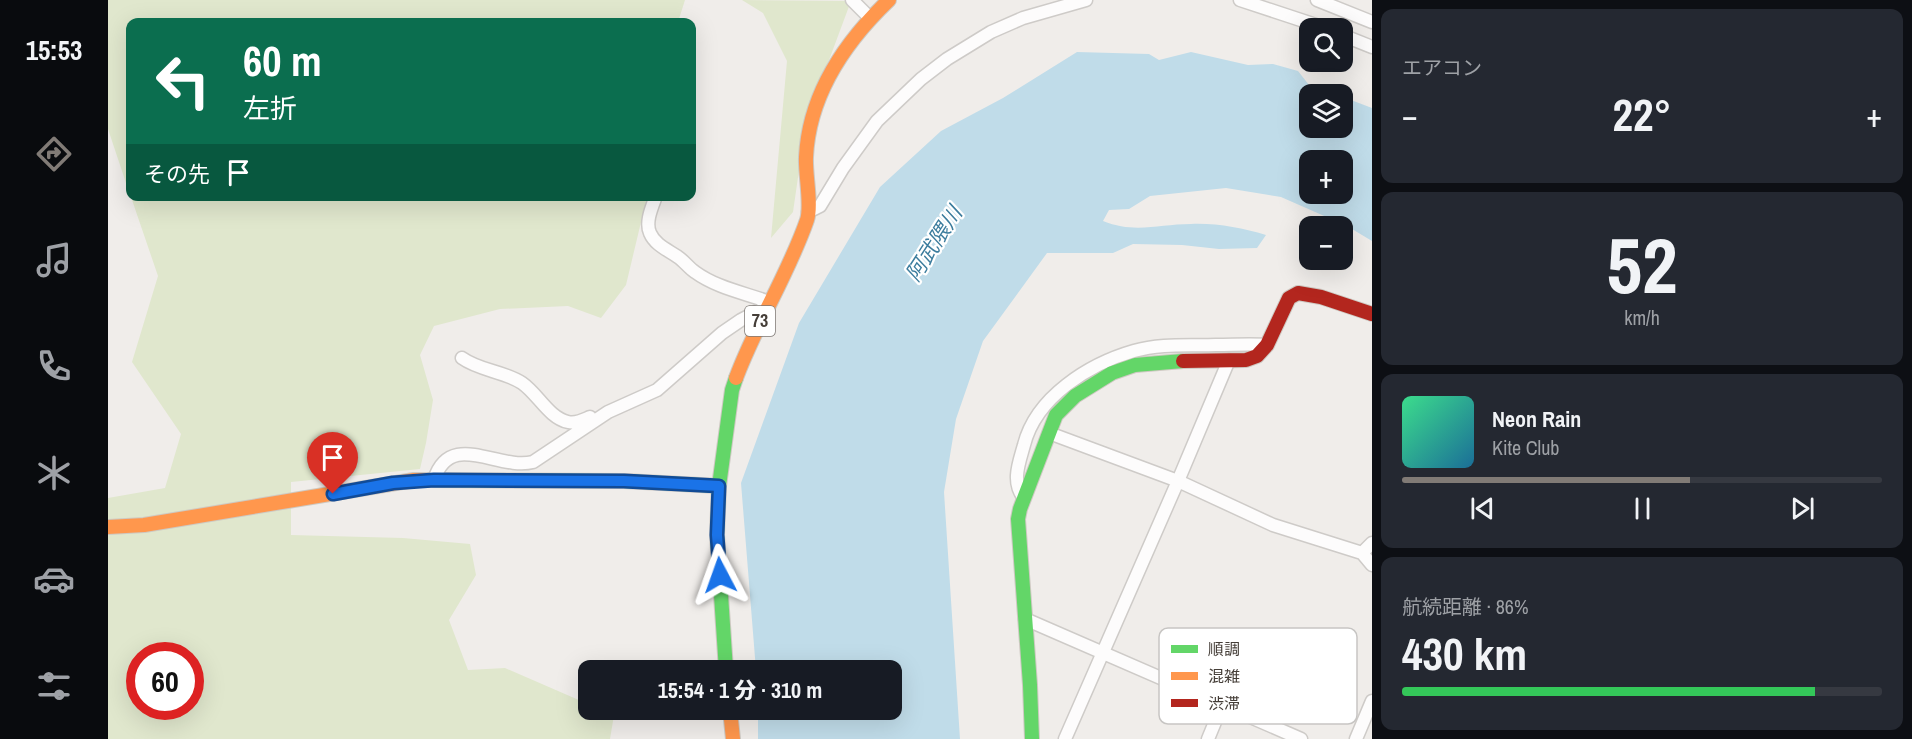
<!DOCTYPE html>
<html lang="ja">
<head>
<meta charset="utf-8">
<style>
	:root { --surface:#171b24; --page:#242831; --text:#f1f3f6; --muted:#9ea1a6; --line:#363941; --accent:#817b76 }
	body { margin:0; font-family:"Archivo Narrow","Noto Sans JP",sans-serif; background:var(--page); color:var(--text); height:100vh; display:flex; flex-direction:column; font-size:22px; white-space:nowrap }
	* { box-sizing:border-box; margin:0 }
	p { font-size:20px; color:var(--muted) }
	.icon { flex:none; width:33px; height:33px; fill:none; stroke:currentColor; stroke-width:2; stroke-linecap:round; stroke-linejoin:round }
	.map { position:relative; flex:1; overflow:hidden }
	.details { display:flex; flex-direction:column; gap:9px; padding:9px; background:#0d0f14; width:540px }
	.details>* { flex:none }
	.banner { position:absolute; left:18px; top:18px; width:570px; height:183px; border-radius:12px; box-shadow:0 6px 24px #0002; background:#0b6e4f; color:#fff; overflow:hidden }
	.controls { position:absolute; left:1191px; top:18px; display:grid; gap:12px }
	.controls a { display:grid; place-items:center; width:54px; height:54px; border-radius:12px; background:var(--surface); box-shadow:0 6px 24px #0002; font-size:30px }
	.speed { position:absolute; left:18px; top:642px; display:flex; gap:12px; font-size:30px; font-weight:700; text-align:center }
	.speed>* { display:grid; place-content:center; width:78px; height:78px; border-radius:50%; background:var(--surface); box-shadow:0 6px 24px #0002; line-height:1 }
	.speed .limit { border:9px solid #d22; background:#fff; color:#111 }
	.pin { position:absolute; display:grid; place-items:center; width:51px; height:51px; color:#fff; margin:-62px -26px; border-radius:50% 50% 50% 0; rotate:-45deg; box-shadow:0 0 6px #0007 }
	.pin .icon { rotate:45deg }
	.me { position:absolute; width:66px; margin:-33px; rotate:356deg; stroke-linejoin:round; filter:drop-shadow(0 0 4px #0008) }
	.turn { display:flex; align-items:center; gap:21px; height:126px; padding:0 18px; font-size:27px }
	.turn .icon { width:78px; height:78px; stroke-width:2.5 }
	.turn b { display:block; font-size:42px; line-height:51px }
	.then { display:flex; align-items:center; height:57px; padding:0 18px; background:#0003; gap:12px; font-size:22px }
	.big { font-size:45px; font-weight:800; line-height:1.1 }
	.details .widget { flex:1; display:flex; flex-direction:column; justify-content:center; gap:9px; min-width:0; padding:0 21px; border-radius:12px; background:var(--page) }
	.details .dial { align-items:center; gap:0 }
	.dial b { font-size:78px; line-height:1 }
	.song { display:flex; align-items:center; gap:18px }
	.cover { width:72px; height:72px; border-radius:9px; background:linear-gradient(135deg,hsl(150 70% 55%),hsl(200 70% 35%)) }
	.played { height:6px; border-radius:3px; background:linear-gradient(90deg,var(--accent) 60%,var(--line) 60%) }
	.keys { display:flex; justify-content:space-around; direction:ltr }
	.heat { display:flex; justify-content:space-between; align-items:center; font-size:33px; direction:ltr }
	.charge { height:9px; border-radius:4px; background:linear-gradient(90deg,#34c759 86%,var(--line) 0) }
	.trip { position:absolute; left:470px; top:660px; width:324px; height:60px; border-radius:12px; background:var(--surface); box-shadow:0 6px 24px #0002; font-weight:800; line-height:60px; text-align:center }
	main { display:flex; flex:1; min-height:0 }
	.dock { display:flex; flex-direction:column; width:108px; justify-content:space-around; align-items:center; background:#090b0e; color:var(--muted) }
	.dock .icon { width:42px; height:42px }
	.dock .active { color:var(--accent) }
	.dock b { font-size:27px; color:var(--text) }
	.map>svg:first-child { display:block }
</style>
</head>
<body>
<main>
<nav class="dock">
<b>15:53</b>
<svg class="icon active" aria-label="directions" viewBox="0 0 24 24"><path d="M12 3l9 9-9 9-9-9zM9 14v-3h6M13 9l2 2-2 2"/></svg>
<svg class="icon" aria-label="music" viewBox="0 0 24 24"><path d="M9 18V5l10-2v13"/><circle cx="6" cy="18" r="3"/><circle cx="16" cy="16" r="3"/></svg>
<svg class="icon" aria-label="phone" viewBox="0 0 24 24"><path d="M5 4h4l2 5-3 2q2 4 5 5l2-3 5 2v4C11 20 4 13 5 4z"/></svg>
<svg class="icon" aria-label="climate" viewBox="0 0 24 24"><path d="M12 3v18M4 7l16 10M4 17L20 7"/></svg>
<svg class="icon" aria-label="car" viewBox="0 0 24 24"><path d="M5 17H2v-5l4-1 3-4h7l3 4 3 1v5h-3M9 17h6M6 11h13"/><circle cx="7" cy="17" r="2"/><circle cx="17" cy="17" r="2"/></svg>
<svg class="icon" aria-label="filters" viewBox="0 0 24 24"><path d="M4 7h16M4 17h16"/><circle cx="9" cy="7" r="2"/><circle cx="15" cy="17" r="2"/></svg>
</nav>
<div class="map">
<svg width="1264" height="739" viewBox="0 0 1264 739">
	<rect width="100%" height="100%" fill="#f0edea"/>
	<!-- green -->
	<path fill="#e0e7cd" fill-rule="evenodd" d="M0,0H577L570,22H22V195L0,129Z
		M634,0L743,1L698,122L685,212L663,238L679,61L655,13Z
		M23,197H539L518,285L493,318L460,306L392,309L326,326L312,355L325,400L318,443L312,469L183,482V535L295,538L362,544L368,575L341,620L360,670L397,668L480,704V710H494L506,715L502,739H0V498L57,488L73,434L24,362L50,276ZM32,656H82V706H32Z"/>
	<!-- water -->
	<path fill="#c0dce9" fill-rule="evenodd" d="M969,52L1041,54L1051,60L1083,52L1140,65L1165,64L1190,71L1201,85L1226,94H1202V128H1234L1235,97L1264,108V241L1239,226L1173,197L1118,188L1042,196L1021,209L1001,210L995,221C1027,234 1051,224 1083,224C1109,223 1134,228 1158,235L1149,248L1111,249L1074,245L1025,244L1005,253H939L875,341L848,419L836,492L852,739H650V710H783V670H648L633,483L691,323L772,187L833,131L895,98ZM1202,160H1234V194H1202Z"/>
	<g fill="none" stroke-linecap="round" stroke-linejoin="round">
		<defs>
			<path id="street" d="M744,0L762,18
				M1132,0L1217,28
				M1209,0L1264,22
				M1234,35L1264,47
				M548,196C544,207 537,222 542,233C547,245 560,250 570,257C576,261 581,268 587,272C609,288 637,293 661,302
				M700,212L712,206L735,168L769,121L813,79L839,59L883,32L915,18L978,0
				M354,358C372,371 396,371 414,383C430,394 441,418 460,422C468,424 475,420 482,417
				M941,433L1070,481L1165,525L1254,553
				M326,480C342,429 390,471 425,462L500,412L549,390L614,333L633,320L654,309H658
				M916,498C903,482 911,463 916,445C928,397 981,364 1026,351C1053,343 1081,346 1108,345C1125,345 1142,344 1159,345
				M1264,543L1254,553L1264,565
				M917,619L1193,739
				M957,739L1070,481L1121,360
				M1100,739L1114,705
				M1248,739L1264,701"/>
			<path id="fast" d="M319,480L516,481L611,486
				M618,670L609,535L611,486L624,390L628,378
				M924,739L922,685L910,519L912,509L948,415L967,396L1004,373L1027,365L1075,361"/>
			<path id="slow" d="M628,378C648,324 680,275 699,220C704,205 697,174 698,157C701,94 737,42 781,0
				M0,527L36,525L306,480H319
				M622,710L625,739"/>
			<path id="jam" d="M1075,361L1138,360L1149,356L1159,345L1181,298L1190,293L1213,297L1264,314"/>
		</defs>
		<!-- street casing -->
		<use href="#street" stroke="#cecbc8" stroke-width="15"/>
		<!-- fast casing -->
		<use href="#fast" stroke="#cec9c2" stroke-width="16"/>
		<!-- slow casing -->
		<use href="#slow" stroke="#cec9c2" stroke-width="16"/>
		<!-- jam casing -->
		<use href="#jam" stroke="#cec9c2" stroke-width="16"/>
		<!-- street -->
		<use href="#street" stroke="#fdfcfc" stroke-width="12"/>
		<!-- fast -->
		<use href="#fast" stroke="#63d668" stroke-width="14"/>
		<!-- slow -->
		<use href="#slow" stroke="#ff974d" stroke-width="14"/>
		<!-- jam -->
		<use href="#jam" stroke="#b3261e" stroke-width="14"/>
	</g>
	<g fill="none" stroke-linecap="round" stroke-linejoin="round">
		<defs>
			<path id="route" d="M225,494L285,483L326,480L516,481L611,486L609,535L612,575"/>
		</defs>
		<!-- route casing -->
		<use href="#route" stroke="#114b97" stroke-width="15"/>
		<!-- route -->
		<use href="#route" stroke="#1a73e8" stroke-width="10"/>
	</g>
	<g text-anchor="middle" stroke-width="4.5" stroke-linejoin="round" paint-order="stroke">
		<!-- shield labels -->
		<rect fill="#fff" stroke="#7d7874" stroke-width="1.5" x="637" y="306" width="30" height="30" rx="4.5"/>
		<g font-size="18" font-weight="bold" fill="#453e38">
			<text x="652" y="327">73</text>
		</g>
		<!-- water labels -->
		<g font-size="21" font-style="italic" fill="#3b7c9d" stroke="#fff">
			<text transform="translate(826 244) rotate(-57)" y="7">阿武隈川</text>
		</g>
	</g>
	<!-- legend -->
	<rect x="1051" y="628" width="198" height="96" rx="9" fill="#fff" stroke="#c7c5c3" stroke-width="1.5"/>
	<rect x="1063" y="645" width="27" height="8" fill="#63d668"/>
	<rect x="1063" y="672" width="27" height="8" fill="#ff974d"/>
	<rect x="1063" y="699" width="27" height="8" fill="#b3261e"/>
	<g font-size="16" fill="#453e38">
		<text x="1100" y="655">順調</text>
		<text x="1100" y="682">混雑</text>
		<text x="1100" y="709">渋滞</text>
	</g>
</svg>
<div class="controls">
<a><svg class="icon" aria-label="search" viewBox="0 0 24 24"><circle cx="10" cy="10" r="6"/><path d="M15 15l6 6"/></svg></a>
<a><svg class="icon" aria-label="layers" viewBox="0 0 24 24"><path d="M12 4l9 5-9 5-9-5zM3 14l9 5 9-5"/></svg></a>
<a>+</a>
<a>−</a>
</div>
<div class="speed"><div class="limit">60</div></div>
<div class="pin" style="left:225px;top:494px;background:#d93025"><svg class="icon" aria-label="arrive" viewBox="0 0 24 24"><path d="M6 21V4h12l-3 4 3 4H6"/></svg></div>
<svg class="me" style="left:612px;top:575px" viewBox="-20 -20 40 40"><path d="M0-17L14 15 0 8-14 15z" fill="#1a73e8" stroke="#fff" stroke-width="4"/></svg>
<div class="trip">15:54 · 1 分 · 310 m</div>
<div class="banner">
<div class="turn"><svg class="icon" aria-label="left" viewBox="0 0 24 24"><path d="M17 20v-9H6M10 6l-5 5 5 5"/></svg><div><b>60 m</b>左折</div></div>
<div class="then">その先<svg class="icon" aria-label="arrive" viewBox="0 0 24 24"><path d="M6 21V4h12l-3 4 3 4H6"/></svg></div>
</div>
</div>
<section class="details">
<div class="widget"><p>エアコン</p>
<div class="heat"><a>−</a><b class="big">22°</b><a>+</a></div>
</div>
<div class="widget dial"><b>52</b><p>km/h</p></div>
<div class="widget">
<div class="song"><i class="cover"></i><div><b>Neon Rain</b><p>Kite Club</p></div></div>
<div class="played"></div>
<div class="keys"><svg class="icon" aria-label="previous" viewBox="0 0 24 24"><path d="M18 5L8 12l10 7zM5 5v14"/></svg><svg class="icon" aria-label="pause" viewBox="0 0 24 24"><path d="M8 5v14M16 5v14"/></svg><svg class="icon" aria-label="next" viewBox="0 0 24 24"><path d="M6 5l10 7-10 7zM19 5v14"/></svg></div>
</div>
<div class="widget"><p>航続距離 · 86%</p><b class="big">430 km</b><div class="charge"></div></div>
</section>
</main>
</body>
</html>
